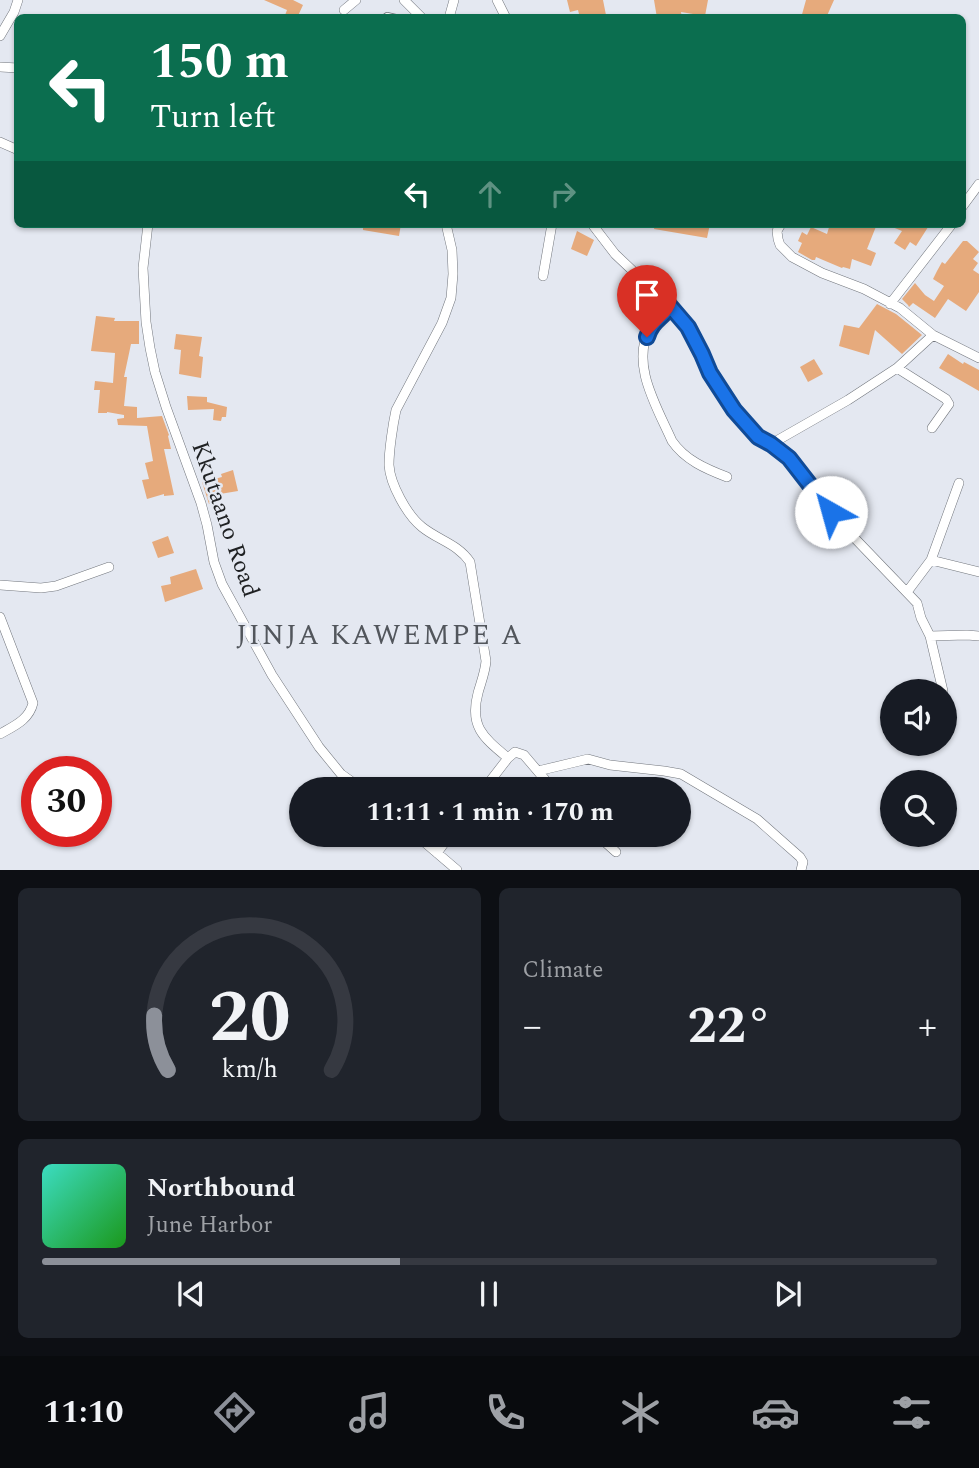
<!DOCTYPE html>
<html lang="en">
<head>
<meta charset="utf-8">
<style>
	:root { --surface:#171b24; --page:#20242c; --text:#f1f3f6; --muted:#9ea1a6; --line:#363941; --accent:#8c9099 }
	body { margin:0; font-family:Spectral,serif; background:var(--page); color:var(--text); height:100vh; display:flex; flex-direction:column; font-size:26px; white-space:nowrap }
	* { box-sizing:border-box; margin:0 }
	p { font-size:23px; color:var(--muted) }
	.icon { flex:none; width:38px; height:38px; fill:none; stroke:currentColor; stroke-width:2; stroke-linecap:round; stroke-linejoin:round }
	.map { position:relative; height:870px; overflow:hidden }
	.details { display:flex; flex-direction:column; gap:18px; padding:18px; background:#0d0f14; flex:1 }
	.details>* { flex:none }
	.guide { position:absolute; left:14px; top:14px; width:952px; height:214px; border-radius:10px; box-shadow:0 2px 5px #0004; background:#0b6e4f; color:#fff; overflow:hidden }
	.fabs { position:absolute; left:880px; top:679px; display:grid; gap:14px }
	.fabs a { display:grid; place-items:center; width:77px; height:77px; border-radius:50%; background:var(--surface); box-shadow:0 2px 5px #0004; font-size:35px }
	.speed { position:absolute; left:21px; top:756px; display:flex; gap:14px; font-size:35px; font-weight:700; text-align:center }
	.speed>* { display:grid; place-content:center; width:91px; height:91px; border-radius:50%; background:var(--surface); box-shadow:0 2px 5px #0004; line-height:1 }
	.speed .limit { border:10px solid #d22; background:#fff; color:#111 }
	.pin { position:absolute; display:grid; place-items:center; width:60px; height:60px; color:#fff; margin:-72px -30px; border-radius:50% 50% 50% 0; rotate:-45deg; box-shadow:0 0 7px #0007 }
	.pin .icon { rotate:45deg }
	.me { position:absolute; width:77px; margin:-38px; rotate:322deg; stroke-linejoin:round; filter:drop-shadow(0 0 5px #0008) }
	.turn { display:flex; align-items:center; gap:24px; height:147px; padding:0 21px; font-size:32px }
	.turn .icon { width:91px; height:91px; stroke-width:2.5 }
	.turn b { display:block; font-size:49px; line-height:60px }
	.lanes { display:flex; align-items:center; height:66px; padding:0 21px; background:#0003; justify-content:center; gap:35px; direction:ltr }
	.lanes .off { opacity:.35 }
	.big { font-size:52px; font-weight:700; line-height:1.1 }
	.details .widget { flex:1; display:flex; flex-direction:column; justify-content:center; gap:10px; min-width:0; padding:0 24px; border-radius:10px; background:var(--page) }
	.details .dial { align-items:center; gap:0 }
	.dial svg { height:182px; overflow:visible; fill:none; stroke:var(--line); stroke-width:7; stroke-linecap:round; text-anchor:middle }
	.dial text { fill:var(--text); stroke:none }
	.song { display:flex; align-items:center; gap:21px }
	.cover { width:84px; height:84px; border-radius:10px; background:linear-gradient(135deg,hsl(170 70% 55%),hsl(120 70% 35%)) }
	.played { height:7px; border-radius:4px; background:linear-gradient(90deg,var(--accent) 40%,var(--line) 40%) }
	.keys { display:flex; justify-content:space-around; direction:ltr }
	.heat { display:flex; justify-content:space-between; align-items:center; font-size:38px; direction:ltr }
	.details .tiles { flex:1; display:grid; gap:18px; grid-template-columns:1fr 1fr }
	.widget:last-child { grid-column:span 2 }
	.trip { position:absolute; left:289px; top:777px; width:402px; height:70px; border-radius:35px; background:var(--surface); box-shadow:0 2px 5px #0004; font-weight:700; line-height:70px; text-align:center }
	.menu { display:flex; height:112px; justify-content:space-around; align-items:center; background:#090b0e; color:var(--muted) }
	.menu .icon { width:49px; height:49px }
	.menu .selected { color:var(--accent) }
	.menu b { font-size:32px; color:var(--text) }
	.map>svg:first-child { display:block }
</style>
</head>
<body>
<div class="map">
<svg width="979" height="870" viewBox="0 0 979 870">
	<rect width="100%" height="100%" fill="#e4e8f1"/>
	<!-- building -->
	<path fill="#e6aa7c" d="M264,0H293L303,5L297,18H284L287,10Z
		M567,0H603L606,15L597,18H580L578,10L570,12Z
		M654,0H708L705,16L681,12L682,18H657Z
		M806,0H834L826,18H801Z
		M363,224H401L399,236L363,230Z
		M655,224H710L707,238L654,229Z
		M830,224H877L867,249L876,253L871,266L852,259L850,269L843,267L842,268L816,257L815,260H812L798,252L802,243L798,241L802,232L807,235L811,227L827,234Z
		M885,224H930L916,246L910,242L905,250L894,243L902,231Z
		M577,231L594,240L587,256L571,249Z
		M963,241H967L979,252L973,259L978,263L973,270L979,274V292L966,311L948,299L935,318L913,303L909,307L908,305L902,299L915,283L925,295L934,301L944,286L933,279L937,271L942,262L945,264Z
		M877,304L896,314L922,335L902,354L875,330L869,355L839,346L844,325L859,328Z
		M96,316L115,318L114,321H139V344H131L124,377H127L124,406L137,407V418L162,416L169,435L168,436L171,449H164L174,495L164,496V494L147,499L142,480L149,479L145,463L153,461L147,426L118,425L117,419L124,418V415L107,412V413H98L100,390H94L95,381L113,383L115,353L91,351Z
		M176,334L202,337L199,356L203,357L201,378L179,374L181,350L174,349Z
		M948,354L963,364L964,362L979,370V391L939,368Z
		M814,359L823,374L808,382L800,367Z
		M187,396L207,397V402L227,407L226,417H222L221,421L213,420L214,409L188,410Z
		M233,470L238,491L220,494L222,500L209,504L202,482L222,477L221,474Z
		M168,536L174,553L158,558L152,542Z
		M196,569L203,589L165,602L161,586L171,584L170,577Z"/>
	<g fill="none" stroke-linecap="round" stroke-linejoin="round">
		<defs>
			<path id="lane" d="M383,18L387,15L400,18"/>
			<path id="street" d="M404,0L422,18
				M497,0L506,18
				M344,10L356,0
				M449,18L454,0
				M0,36L14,12L18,0
				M0,67L18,68
				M0,142L18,150
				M962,207L979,184
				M148,224L143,268L146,322L150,348L155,372L166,407L201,503L207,525L214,562L222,584L272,675L319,747L341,774L362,789
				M446,224L452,250L453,274L451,298L442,323L396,410C393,424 389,450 389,465C390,484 407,515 422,527C438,540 458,544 470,562L486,661C485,673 481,682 478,693C469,727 484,738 508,758L484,789
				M592,224L615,254L670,306L688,327L702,354L710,373L723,393L745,423L758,437L771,444L789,458L842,525L917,603L921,618L930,636L967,635L979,636
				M781,224L777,231L778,239L780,245L792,257L822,273L864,289L900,308L933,335L979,358
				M543,276L552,224
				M890,304L952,224
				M670,306C665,314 656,318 651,326C629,363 657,407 672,441C685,460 706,469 727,477
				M897,368L946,399L949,404L932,428
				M771,444L848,400L897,368L933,335
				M931,560L959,483
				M0,585L41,588L56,586L109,567
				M907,592L931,560L979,572
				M0,617L33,703C29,720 14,726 0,734
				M930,636L943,691
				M508,758L515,752L524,755L553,789
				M538,771L588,759L610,765L664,771L681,774L757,819L800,857L803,862L801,870
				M416,835L457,870
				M597,835L616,852
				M437,853L450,835"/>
		</defs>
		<!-- lane casing -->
		<use href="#lane" stroke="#72767d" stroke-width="6"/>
		<!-- street casing -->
		<use href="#street" stroke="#72767d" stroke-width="10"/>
		<!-- lane -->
		<use href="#lane" stroke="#fff" stroke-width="4.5"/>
		<!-- street -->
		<use href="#street" stroke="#fff" stroke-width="9"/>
	</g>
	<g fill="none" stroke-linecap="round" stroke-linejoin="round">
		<defs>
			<path id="route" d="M647,337C652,320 662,319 670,306L688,327L702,354L710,373L734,410L758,437L771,444L789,458L831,512"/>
		</defs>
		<!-- route casing -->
		<use href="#route" stroke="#114b97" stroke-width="18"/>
		<!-- route -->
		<use href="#route" stroke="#1a73e8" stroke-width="12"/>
	</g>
	<g text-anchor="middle" stroke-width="5" stroke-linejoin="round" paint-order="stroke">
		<!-- street labels -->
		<g font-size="24" fill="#1f2123" stroke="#e4e8f1">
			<text transform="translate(226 519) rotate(71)" y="8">Kkutaano Road</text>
		</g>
		<!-- quarter labels -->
		<g font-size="28" letter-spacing="2" fill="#52565c" stroke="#e4e8f1">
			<text x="380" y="644">JINJA KAWEMPE A</text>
		</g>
	</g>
</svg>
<div class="fabs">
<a><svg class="icon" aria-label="sound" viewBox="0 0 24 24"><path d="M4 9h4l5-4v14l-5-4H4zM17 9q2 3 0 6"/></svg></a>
<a><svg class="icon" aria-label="search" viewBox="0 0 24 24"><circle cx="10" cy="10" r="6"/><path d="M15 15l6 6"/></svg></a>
</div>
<div class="speed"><div class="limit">30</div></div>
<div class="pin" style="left:647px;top:337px;background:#d93025"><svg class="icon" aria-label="arrive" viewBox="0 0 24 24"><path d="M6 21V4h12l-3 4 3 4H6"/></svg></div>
<svg class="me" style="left:831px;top:512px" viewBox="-20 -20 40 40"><circle r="19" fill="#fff"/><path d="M0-13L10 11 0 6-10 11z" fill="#1a73e8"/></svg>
<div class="trip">11:11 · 1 min · 170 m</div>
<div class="guide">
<div class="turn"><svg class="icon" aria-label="left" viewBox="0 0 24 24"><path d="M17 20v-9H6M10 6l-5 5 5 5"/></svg><div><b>150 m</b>Turn left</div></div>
<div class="lanes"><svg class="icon" aria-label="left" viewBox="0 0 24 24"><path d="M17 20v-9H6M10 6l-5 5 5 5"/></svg><svg class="icon off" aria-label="ahead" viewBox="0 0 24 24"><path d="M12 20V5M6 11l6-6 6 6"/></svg><svg class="icon off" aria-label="right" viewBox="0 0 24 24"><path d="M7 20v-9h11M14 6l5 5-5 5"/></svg></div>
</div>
</div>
<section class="details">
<div class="tiles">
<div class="widget dial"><svg viewBox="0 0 100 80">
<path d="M14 69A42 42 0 1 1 86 69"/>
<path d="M14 69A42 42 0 0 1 8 45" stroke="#8c9099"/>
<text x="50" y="56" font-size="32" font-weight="700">20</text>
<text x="50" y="72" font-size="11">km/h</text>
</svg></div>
<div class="widget"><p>Climate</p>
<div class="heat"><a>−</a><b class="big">22°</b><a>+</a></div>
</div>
<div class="widget">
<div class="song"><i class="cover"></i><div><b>Northbound</b><p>June Harbor</p></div></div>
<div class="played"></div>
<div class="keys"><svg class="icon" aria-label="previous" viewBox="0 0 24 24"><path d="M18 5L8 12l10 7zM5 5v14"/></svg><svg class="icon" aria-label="pause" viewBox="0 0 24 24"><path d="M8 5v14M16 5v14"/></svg><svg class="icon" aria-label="next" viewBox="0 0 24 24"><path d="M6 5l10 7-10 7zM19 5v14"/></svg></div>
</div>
</div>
</section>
<nav class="menu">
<b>11:10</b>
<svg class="icon selected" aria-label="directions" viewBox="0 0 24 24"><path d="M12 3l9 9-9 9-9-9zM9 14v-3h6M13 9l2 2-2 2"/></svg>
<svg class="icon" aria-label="music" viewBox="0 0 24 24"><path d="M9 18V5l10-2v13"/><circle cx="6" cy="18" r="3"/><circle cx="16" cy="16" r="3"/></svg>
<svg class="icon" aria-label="phone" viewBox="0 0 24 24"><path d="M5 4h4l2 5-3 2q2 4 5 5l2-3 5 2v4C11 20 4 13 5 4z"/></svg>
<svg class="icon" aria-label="climate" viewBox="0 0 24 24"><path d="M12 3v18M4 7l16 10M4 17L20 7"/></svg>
<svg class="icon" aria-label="car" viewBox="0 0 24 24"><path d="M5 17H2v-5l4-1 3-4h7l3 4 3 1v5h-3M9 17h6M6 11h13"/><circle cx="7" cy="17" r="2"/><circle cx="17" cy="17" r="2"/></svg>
<svg class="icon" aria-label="filters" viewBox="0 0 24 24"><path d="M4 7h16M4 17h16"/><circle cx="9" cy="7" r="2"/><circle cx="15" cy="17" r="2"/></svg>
</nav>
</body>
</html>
